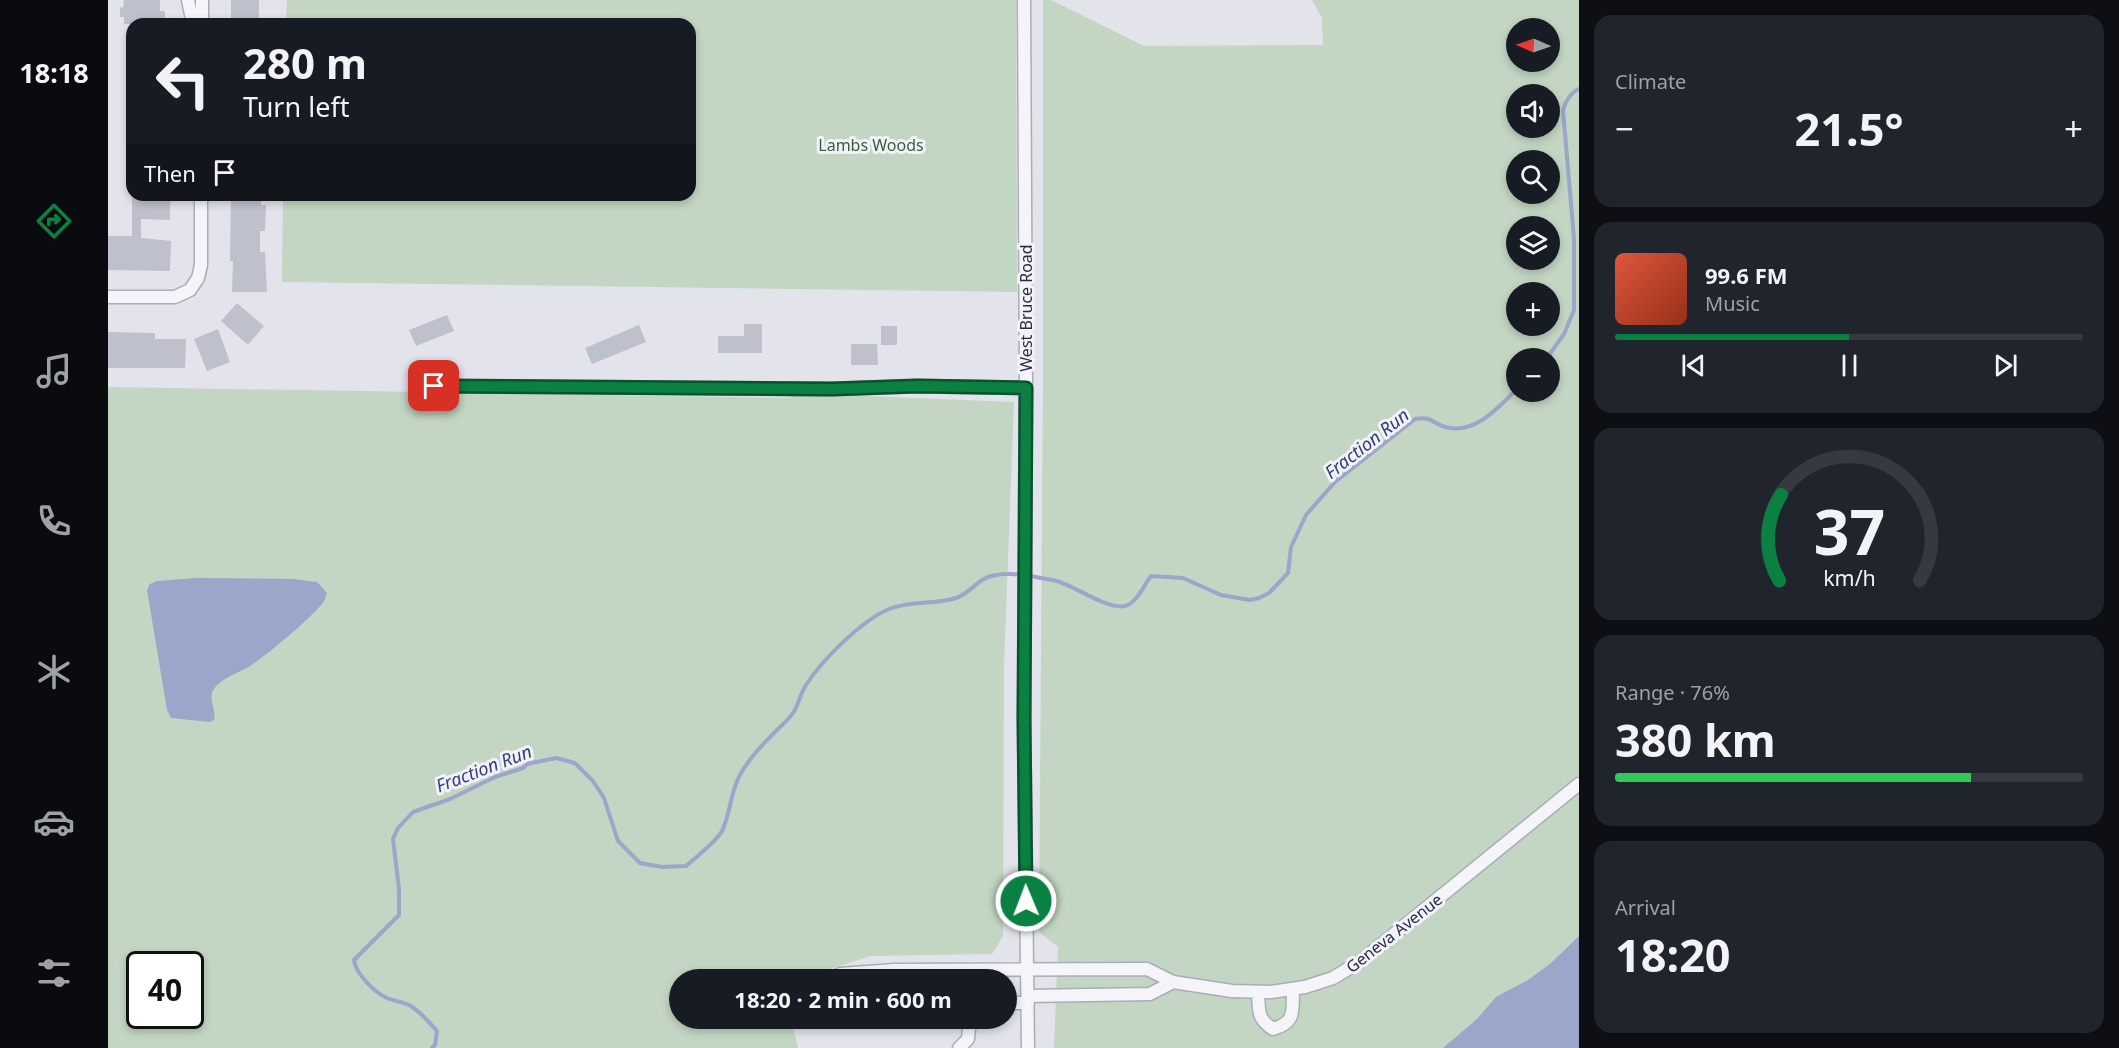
<!DOCTYPE html>
<html lang="en">
<head>
<meta charset="utf-8">
<style>
	:root { --surface:#171b24; --page:#20242c; --text:#f1f3f6; --muted:#9ea1a6; --line:#363941; --accent:#0b8043 }
	body { margin:0; font-family:"Noto Sans",sans-serif; background:var(--page); color:var(--text); height:100vh; display:flex; flex-direction:column; font-size:22px; white-space:nowrap }
	* { box-sizing:border-box; margin:0 }
	p { font-size:20px; color:var(--muted) }
	.icon { flex:none; width:33px; height:33px; fill:none; stroke:currentColor; stroke-width:2; stroke-linecap:round; stroke-linejoin:round }
	.map { position:relative; flex:1; overflow:hidden }
	.details { display:flex; flex-direction:column; gap:15px; padding:15px; background:#0d0f14; width:540px }
	.details>* { flex:none }
	.hud { position:absolute; left:18px; top:18px; width:570px; height:183px; border-radius:18px; box-shadow:0 3px 9px #0003; background:#171b24; color:var(--text); overflow:hidden }
	.needle { width:39px; rotate:272deg }
	.controls { position:absolute; left:1398px; top:18px; display:grid; gap:12px }
	.controls a { display:grid; place-items:center; width:54px; height:54px; border-radius:50%; background:var(--surface); box-shadow:0 3px 9px #0003; font-size:30px }
	.speed { position:absolute; left:18px; top:951px; display:flex; gap:12px; font-size:30px; font-weight:700; text-align:center }
	.speed>* { display:grid; place-content:center; width:78px; height:78px; border-radius:50%; background:var(--surface); box-shadow:0 3px 9px #0003; line-height:1 }
	.speed .limit { border:3px solid #111; border-radius:9px; background:#fff; color:#111 }
	.pin { position:absolute; display:grid; place-items:center; width:51px; height:51px; color:#fff; margin:-26px; border-radius:12px; box-shadow:0 3px 9px #0006 }
	.me { position:absolute; width:66px; margin:-33px; rotate:359deg; stroke-linejoin:round; filter:drop-shadow(0 0 4px #0008) }
	.turn { display:flex; align-items:center; gap:21px; height:126px; padding:0 18px; font-size:27px }
	.turn .icon { width:78px; height:78px; stroke-width:2.5 }
	.turn b { display:block; font-size:42px; line-height:51px }
	.then { display:flex; align-items:center; height:57px; padding:0 18px; background:#0003; gap:12px; font-size:22px }
	.big { font-size:45px; font-weight:700; line-height:1.1 }
	.details .widget { flex:1; display:flex; flex-direction:column; justify-content:center; gap:9px; min-width:0; padding:0 21px; border-radius:18px; background:var(--page) }
	.details .dial { align-items:center; gap:0 }
	.dial svg { height:156px; overflow:visible; fill:none; stroke:var(--line); stroke-width:7; stroke-linecap:round; text-anchor:middle }
	.dial text { fill:var(--text); stroke:none }
	.song { display:flex; align-items:center; gap:18px }
	.cover { width:72px; height:72px; border-radius:9px; background:linear-gradient(135deg,hsl(10 70% 55%),hsl(10 70% 35%)) }
	.played { height:6px; border-radius:3px; background:linear-gradient(90deg,var(--accent) 50%,var(--line) 50%) }
	.keys { display:flex; justify-content:space-around; direction:ltr }
	.heat { display:flex; justify-content:space-between; align-items:center; font-size:33px; direction:ltr }
	.charge { height:9px; border-radius:4px; background:linear-gradient(90deg,#34c759 76%,var(--line) 0) }
	.trip { position:absolute; left:561px; top:969px; width:348px; height:60px; border-radius:30px; background:var(--surface); box-shadow:0 3px 9px #0003; font-weight:700; line-height:60px; text-align:center }
	main { display:flex; flex:1; min-height:0 }
	.tab-bar { display:flex; flex-direction:column; width:108px; justify-content:space-around; align-items:center; background:#090b0e; color:var(--muted) }
	.tab-bar .icon { width:42px; height:42px }
	.tab-bar .active { color:var(--accent) }
	.tab-bar b { font-size:27px; color:var(--text) }
	.map>svg:first-child { display:block }
</style>
</head>
<body>
<main>
<nav class="tab-bar">
<b>18:18</b>
<svg class="icon active" aria-label="directions" viewBox="0 0 24 24"><path d="M12 3l9 9-9 9-9-9zM9 14v-3h6M13 9l2 2-2 2"/></svg>
<svg class="icon" aria-label="music" viewBox="0 0 24 24"><path d="M9 18V5l10-2v13"/><circle cx="6" cy="18" r="3"/><circle cx="16" cy="16" r="3"/></svg>
<svg class="icon" aria-label="phone" viewBox="0 0 24 24"><path d="M5 4h4l2 5-3 2q2 4 5 5l2-3 5 2v4C11 20 4 13 5 4z"/></svg>
<svg class="icon" aria-label="climate" viewBox="0 0 24 24"><path d="M12 3v18M4 7l16 10M4 17L20 7"/></svg>
<svg class="icon" aria-label="car" viewBox="0 0 24 24"><path d="M5 17H2v-5l4-1 3-4h7l3 4 3 1v5h-3M9 17h6M6 11h13"/><circle cx="7" cy="17" r="2"/><circle cx="17" cy="17" r="2"/></svg>
<svg class="icon" aria-label="filters" viewBox="0 0 24 24"><path d="M4 7h16M4 17h16"/><circle cx="9" cy="7" r="2"/><circle cx="15" cy="17" r="2"/></svg>
</nav>
<div class="map">
<svg width="1471" height="1048" viewBox="0 0 1471 1048">
	<rect width="100%" height="100%" fill="#e2e3eb"/>
	<!-- green -->
	<path fill="#c3d5c3" fill-rule="evenodd" d="M179,0H908L909,292L174,282L175,195H582V24H178Z
		M935,0H943L1036,46L1215,45L1214,18L1204,0H1471V1048H946L950,947L931,932L935,376ZM1408,28H1442V62H1408ZM1408,94H1442V128H1408ZM1408,160H1442V194H1408ZM1408,226H1442V260H1408ZM1408,292H1442V326H1408ZM1408,358H1442V392H1408Z
		M0,387L683,398L684,393L906,402L896,664L895,936L884,954L763,956L689,979L572,980V1018L683,1019L690,1048H0ZM32,964H82V1016H32Z"/>
	<!-- water -->
	<path fill="#9ca6cb" d="M88,578L185,579L209,582L219,593C218,595 217,600 216,601C206,616 161,653 145,664C134,672 114,677 106,689C99,699 109,710 106,720L102,722L63,718L59,710L39,590L42,584L49,581Z
		M1471,936V1048H1335L1369,1019L1388,997L1420,980L1443,963Z"/>
	<g fill="none" stroke-linecap="round" stroke-linejoin="round">
		<!-- stream -->
		<path stroke="#9ca6cb" stroke-width="4" d="M1439,358L1456,334L1466,310V239L1455,110C1457,102 1463,92 1471,89
			M324,1048L327,1045L329,1031C321,1022 312,1011 301,1005C295,1002 286,1001 279,998C266,992 248,974 246,960L291,915V889L285,839L290,828L305,812L342,799L387,777L415,768L419,764L448,758L467,763L485,781L496,798L510,841L532,863L554,867L578,866C588,857 608,842 614,831C623,813 622,792 632,775C642,757 655,744 669,730C674,725 681,719 685,713C691,704 692,694 698,685C714,660 753,621 781,609C805,600 826,605 848,598C858,595 865,586 874,580C893,568 924,577 945,580C965,584 998,610 1017,606C1029,603 1036,585 1043,576L1075,578L1113,595L1142,600L1151,598L1161,593L1180,573L1183,547L1198,515L1227,482L1307,419C1325,416 1323,423 1337,427C1366,435 1389,409 1408,390"/>
	</g>
	<!-- building -->
	<path fill="#bfc0ce" d="M16,0H52V11H57V22H54V24H16V17H12V7L15,8Z
		M123,0H151V24H123Z
		M24,195H62V220L33,219V238L63,241L62,271L0,270V236H24Z
		M123,195H153V205H158L157,231H152V252H157L159,292H124L125,261H122Z
		M129,303L156,326L140,345L113,321Z
		M339,315L346,331L308,346L301,330Z
		M636,324H654V353H610V336H636Z
		M531,325L538,342L484,364L477,348Z
		M773,326H789V345H773Z
		M110,329L122,362L99,371L86,339Z
		M0,332L47,333V339H78L77,368H0Z
		M743,344H769L770,365H743Z"/>
	<g fill="none" stroke-linecap="round" stroke-linejoin="round">
		<defs>
			<path id="minor" d="M80,0L85,24
				M94,0V24
				M916,0L918,388L916,719L920,1048
				M0,297H67L82,290L90,278L93,265V195
				M326,386L724,389L809,386L918,388
				M727,980L732,974L786,970L1039,969L1065,982L1124,991L1163,992L1197,987L1225,978L1253,961L1471,784
				M1150,992C1151,1010 1149,1019 1165,1029C1189,1022 1184,1010 1185,989
				M920,996L1042,994L1065,982
				M898,1003H920
				M851,1048L860,1039L862,1018"/>
		</defs>
		<!-- minor casing -->
		<use href="#minor" stroke="#aaacb9" stroke-width="15"/>
		<!-- minor -->
		<use href="#minor" stroke="#f5f5f9" stroke-width="12"/>
	</g>
	<g fill="none" stroke-linecap="round" stroke-linejoin="round">
		<defs>
			<path id="route" d="M326,386L724,389L809,386L918,388L916,719L918,901"/>
		</defs>
		<!-- route casing -->
		<use href="#route" stroke="#07532c" stroke-width="15"/>
		<!-- route -->
		<use href="#route" stroke="#0b8043" stroke-width="10"/>
	</g>
	<g text-anchor="middle" stroke-width="6" stroke-linejoin="round" paint-order="stroke">
		<!-- park labels -->
		<g font-size="16" fill="#365f3a" stroke="#f2f2f8">
			<text x="763" y="151">Lambs Woods</text>
		</g>
		<!-- street labels -->
		<g font-size="16" fill="#292c43" stroke="#f2f2f8">
			<text transform="translate(918 308) rotate(-90)" y="6">West Bruce Road</text>
			<text transform="translate(1286 933) rotate(-38)" y="6">Geneva Avenue</text>
		</g>
		<!-- water labels -->
		<g font-size="18" font-style="italic" fill="#323e78" stroke="#f2f2f8">
			<text transform="translate(1259 444) rotate(-38)" y="6">Fraction Run</text>
			<text transform="translate(376 769) rotate(-21)" y="6">Fraction Run</text>
		</g>
	</g>
</svg>
<div class="controls">
<a><svg class="needle" viewBox="-14 -14 28 28"><path d="M0-13l5 13h-10z" fill="#e53935"/><path d="M0 13l5-13h-10z" fill="#9ea1a6"/></svg></a>
<a><svg class="icon" aria-label="sound" viewBox="0 0 24 24"><path d="M4 9h4l5-4v14l-5-4H4zM17 9q2 3 0 6"/></svg></a>
<a><svg class="icon" aria-label="search" viewBox="0 0 24 24"><circle cx="10" cy="10" r="6"/><path d="M15 15l6 6"/></svg></a>
<a><svg class="icon" aria-label="layers" viewBox="0 0 24 24"><path d="M12 4l9 5-9 5-9-5zM3 14l9 5 9-5"/></svg></a>
<a>+</a>
<a>−</a>
</div>
<div class="speed"><div class="limit">40</div></div>
<div class="pin" style="left:326px;top:386px;background:#d93025"><svg class="icon" aria-label="arrive" viewBox="0 0 24 24"><path d="M6 21V4h12l-3 4 3 4H6"/></svg></div>
<svg class="me" style="left:918px;top:901px" viewBox="-20 -20 40 40"><circle r="17" fill="#0b8043" stroke="#fff" stroke-width="3"/><path d="M0-11L8 9 0 5-8 9z" fill="#fff"/></svg>
<div class="trip">18:20 · 2 min · 600 m</div>
<div class="hud">
<div class="turn"><svg class="icon" aria-label="left" viewBox="0 0 24 24"><path d="M17 20v-9H6M10 6l-5 5 5 5"/></svg><div><b>280 m</b>Turn left</div></div>
<div class="then">Then<svg class="icon" aria-label="arrive" viewBox="0 0 24 24"><path d="M6 21V4h12l-3 4 3 4H6"/></svg></div>
</div>
</div>
<section class="details">
<div class="widget"><p>Climate</p>
<div class="heat"><a>−</a><b class="big">21.5°</b><a>+</a></div>
</div>
<div class="widget">
<div class="song"><i class="cover"></i><div><b>99.6 FM</b><p>Music</p></div></div>
<div class="played"></div>
<div class="keys"><svg class="icon" aria-label="previous" viewBox="0 0 24 24"><path d="M18 5L8 12l10 7zM5 5v14"/></svg><svg class="icon" aria-label="pause" viewBox="0 0 24 24"><path d="M8 5v14M16 5v14"/></svg><svg class="icon" aria-label="next" viewBox="0 0 24 24"><path d="M6 5l10 7-10 7zM19 5v14"/></svg></div>
</div>
<div class="widget dial"><svg viewBox="0 0 100 80">
<path d="M14 69A42 42 0 1 1 86 69"/>
<path d="M14 69A42 42 0 0 1 15 25" stroke="#0b8043"/>
<text x="50" y="56" font-size="32" font-weight="700">37</text>
<text x="50" y="72" font-size="11">km/h</text>
</svg></div>
<div class="widget"><p>Range · 76%</p><b class="big">380 km</b><div class="charge"></div></div>
<div class="widget"><p>Arrival</p><b class="big">18:20</b></div>
</section>
</main>
</body>
</html>
